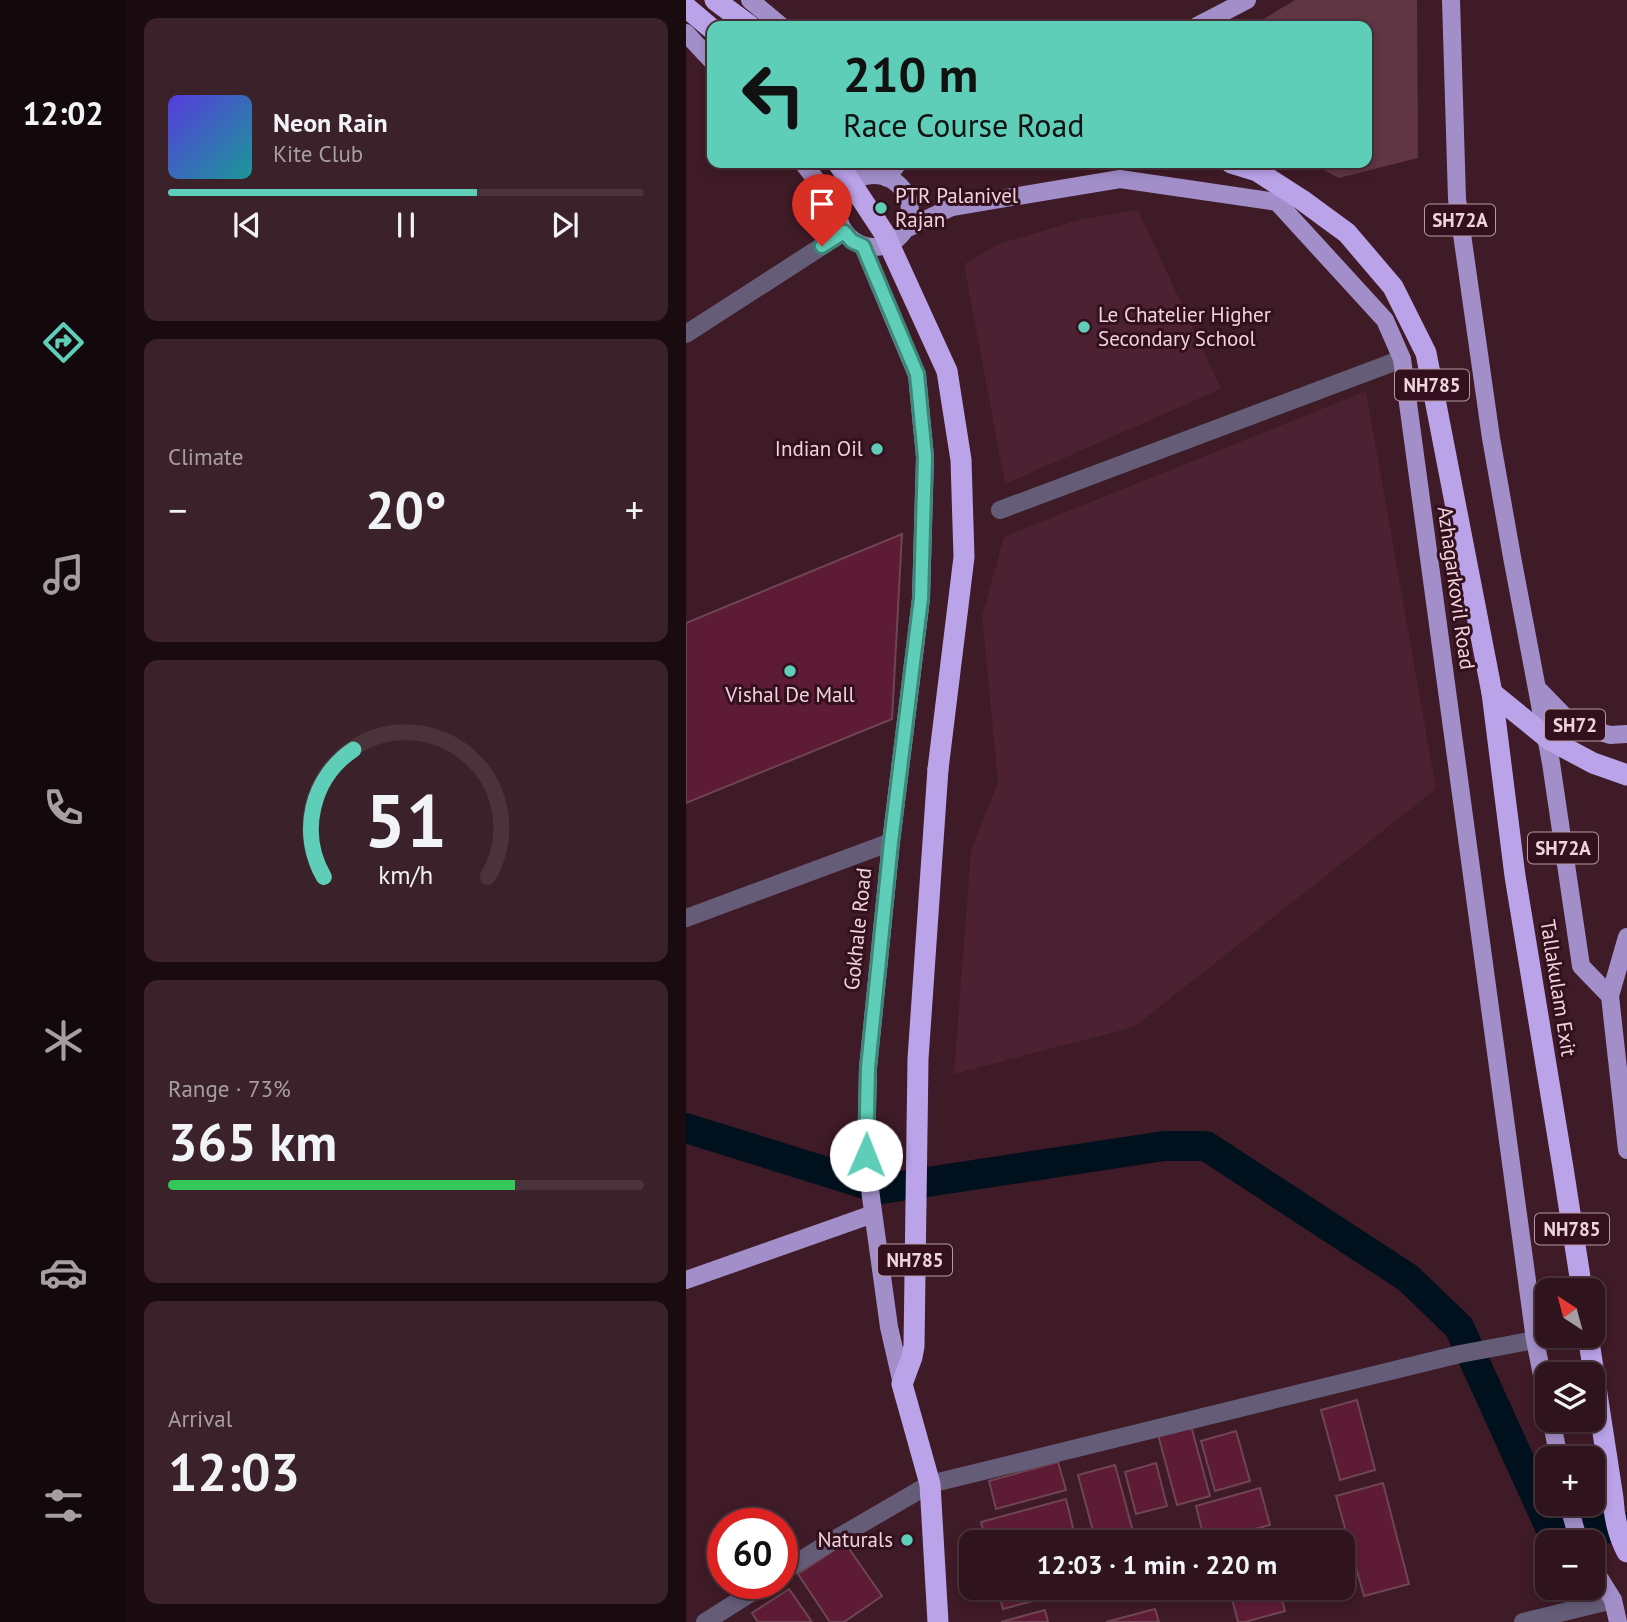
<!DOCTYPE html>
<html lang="en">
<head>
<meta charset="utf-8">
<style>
	:root { --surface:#2f141d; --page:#3b212a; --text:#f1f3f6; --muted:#a79ea4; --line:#4a333b; --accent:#5eceb8 }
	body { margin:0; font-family:"PT Sans",sans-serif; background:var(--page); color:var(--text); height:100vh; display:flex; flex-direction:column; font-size:26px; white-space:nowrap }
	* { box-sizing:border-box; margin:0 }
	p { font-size:23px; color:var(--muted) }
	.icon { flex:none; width:38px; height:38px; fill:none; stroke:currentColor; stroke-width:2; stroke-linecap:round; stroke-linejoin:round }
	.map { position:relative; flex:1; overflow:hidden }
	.details { display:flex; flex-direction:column; gap:18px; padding:18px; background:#1a0b10; width:560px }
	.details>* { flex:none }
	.hud { position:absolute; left:21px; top:21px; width:665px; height:147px; border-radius:14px; box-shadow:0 4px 10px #0003,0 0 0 2px var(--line); background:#5eceb8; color:#111; overflow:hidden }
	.needle { width:46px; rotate:324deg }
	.buttons { position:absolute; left:849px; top:1278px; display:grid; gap:14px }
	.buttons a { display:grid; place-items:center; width:70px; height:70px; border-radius:14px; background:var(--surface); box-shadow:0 4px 10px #0003,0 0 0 2px var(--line); font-size:35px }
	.speed { position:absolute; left:21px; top:1508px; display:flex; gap:14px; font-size:35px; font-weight:700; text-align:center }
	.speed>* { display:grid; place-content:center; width:91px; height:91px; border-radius:50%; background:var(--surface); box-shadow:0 4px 10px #0003,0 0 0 2px var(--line); line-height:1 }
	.speed .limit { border:10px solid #d22; background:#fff; color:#111 }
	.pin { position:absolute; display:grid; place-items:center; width:60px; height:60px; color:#fff; margin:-72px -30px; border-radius:50% 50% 50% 0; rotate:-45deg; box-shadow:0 0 7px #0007 }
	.pin .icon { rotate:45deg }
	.me { position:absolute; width:77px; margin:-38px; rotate:1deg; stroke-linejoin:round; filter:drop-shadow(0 0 5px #0008) }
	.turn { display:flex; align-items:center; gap:24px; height:147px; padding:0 21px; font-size:32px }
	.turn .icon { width:91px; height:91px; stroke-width:2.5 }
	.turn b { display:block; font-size:49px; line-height:60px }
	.big { font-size:52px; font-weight:600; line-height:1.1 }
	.details .card { flex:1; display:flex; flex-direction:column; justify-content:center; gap:10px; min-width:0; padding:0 24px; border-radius:14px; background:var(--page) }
	.details .dial { align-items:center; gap:0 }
	.dial svg { height:182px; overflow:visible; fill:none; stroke:var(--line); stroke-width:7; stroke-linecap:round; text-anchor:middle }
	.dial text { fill:var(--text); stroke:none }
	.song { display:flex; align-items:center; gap:21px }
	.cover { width:84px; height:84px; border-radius:10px; background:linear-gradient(135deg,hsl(250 70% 55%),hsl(180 70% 35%)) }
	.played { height:7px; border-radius:4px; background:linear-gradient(90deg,var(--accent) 65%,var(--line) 65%) }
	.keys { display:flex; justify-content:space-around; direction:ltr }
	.heat { display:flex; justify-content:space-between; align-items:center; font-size:38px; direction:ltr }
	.charge { height:10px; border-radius:5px; background:linear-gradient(90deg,#34c759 73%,var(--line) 0) }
	.trip { position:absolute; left:273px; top:1530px; width:396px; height:70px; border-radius:14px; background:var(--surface); box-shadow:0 4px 10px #0003,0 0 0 2px var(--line); font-weight:600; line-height:70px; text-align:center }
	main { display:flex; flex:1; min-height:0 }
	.dock { display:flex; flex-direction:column; width:126px; justify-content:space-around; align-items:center; background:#13080c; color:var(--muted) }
	.dock .icon { width:49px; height:49px }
	.dock .on { color:var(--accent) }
	.dock b { font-size:32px; color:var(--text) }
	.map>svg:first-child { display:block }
</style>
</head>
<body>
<main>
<nav class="dock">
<b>12:02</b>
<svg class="icon on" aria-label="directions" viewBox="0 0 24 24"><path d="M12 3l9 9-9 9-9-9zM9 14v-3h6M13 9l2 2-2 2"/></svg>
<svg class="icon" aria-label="music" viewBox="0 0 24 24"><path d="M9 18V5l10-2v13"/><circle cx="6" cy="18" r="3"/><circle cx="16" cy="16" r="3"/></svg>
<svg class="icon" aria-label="phone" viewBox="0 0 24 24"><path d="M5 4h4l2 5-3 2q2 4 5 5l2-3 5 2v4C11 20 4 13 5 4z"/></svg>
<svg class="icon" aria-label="climate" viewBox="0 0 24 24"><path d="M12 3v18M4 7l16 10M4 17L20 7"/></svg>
<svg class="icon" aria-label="car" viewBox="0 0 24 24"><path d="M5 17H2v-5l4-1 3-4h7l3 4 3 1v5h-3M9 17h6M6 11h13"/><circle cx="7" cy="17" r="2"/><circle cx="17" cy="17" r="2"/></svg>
<svg class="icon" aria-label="filters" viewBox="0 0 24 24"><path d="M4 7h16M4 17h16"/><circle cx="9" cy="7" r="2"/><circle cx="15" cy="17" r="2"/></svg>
</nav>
<section class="details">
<div class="card">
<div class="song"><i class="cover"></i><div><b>Neon Rain</b><p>Kite Club</p></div></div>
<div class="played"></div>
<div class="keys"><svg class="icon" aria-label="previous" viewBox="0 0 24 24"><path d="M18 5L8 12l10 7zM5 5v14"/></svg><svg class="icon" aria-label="pause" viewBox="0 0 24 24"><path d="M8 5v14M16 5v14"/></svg><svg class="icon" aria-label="next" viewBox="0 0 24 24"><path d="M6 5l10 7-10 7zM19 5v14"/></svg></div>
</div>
<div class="card"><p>Climate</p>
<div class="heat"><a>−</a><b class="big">20°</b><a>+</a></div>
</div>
<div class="card dial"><svg viewBox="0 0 100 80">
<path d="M14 69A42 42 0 1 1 86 69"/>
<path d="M14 69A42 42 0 0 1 27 13" stroke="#5eceb8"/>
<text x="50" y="56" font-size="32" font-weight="700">51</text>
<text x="50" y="72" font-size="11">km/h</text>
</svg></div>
<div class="card"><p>Range · 73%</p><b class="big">365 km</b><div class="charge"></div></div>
<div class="card"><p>Arrival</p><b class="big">12:03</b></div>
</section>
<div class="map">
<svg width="941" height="1622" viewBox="0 0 941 1622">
	<rect width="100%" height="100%" fill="#3f1a27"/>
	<!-- built -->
	<path fill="#4c2131" d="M452,210L535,389L319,484L278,264L310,245L396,219Z
		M680,391L750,789L448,1027L268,1074L285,850L312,782L296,616L318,537Z"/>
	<!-- green -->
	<path fill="#603544" d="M609,0H731L732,158L653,178L624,163H681V26H566Z"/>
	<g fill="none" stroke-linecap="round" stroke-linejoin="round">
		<!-- canal -->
		<path stroke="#00111e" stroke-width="30" d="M0,1128L195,1189L478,1146H520L722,1278L773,1327L866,1532L941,1527"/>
	</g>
	<!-- building -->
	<path fill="#5e1b36" stroke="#6f4553" stroke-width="2" d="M216,534L206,719L0,803V623Z
		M671,1400L689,1470L654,1480L635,1410Z
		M504,1422L524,1496L491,1505L471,1431Z
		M550,1431L564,1481L529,1491L515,1441Z
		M372,1462L380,1490L310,1509L303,1481Z
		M470,1463L481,1506L450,1514L439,1472Z
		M429,1465L448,1535L423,1542H410L392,1475Z
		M697,1483L723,1584L678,1596L650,1496Z
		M574,1488L584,1525L519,1542L510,1506Z
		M380,1499L389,1536L369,1542H300L295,1522Z
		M159,1543L196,1596L158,1622H144L112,1574Z
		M311,1587H390L391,1589L317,1609Z
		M543,1587H592L599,1611L559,1622H552Z
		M103,1589L126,1622H72L66,1613Z
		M469,1609L473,1622H420Z
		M359,1610L362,1622H315Z"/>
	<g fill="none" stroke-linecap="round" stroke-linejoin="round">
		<!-- minor -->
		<path stroke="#655c78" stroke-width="18" d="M0,334L158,232
			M314,510L716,359
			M0,918L205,842
			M96,1572L146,1541L244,1484L774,1354L849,1340
			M19,1622L79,1584
			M837,1622L927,1600"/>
		<!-- major -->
		<path stroke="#a28fc9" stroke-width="18" d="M64,0L95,26
			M765,0L771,199L805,438L826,557L865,763L895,966L924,996L941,1150
			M511,26L561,0
			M0,33L26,61
			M117,163L152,208
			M152 211a36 36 0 1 1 72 0a36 36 0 1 1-72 0Z
			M201,178L212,163
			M220,229L266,207L434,179L591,202L699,320L716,359L849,1340L861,1400
			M177,246L231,375L239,457L235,599L205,842L182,1068L180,1155L185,1197L203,1327L216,1384
			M851,688L885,723L924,735L941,734
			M924,996L941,937
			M0,1280L187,1214
			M865,1419L873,1458
			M882,1503L893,1542
			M906,1566L927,1600L932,1622"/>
		<!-- highway -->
		<path stroke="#baa3e9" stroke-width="21" d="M29,0L64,26
			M0,7L26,29
			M545,163L571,171L616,200L661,233L707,287L740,353L806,693L829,876L877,1168L896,1290
			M902,1335L927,1498C928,1517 932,1535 941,1552
			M252,1622L244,1484L216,1384L226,1357L228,1346L232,1059L252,769"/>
		<!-- highway-bridge -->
		<path stroke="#baa3e9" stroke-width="21" d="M152,163L198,233L261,371L275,460L278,557L252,769
			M806,693L864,740L907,763L941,775"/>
	</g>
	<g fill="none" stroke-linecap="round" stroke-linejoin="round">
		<defs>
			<path id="route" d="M136,246L158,232L166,241L177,246L231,374L239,457L235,598L205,842L182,1068L180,1155"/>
		</defs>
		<!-- route casing -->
		<use href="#route" stroke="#3d8678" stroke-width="18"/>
		<!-- route -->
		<use href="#route" stroke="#5eceb8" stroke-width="12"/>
	</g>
	<!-- markers -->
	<g fill="#5eceb8" stroke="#34101e" stroke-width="2.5">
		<circle cx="195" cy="208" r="7"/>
		<circle cx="398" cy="327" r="7"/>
		<circle cx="191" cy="449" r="7"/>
		<circle cx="104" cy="671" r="7"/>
		<circle cx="221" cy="1540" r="7"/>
	</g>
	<g text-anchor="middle" stroke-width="6" stroke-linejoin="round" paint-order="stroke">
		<!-- shield labels -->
		<g fill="#34101e" stroke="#b699a2" stroke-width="2">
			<rect x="739" y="204.5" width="70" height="31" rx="5"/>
			<rect x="709" y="369.5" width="74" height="31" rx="5"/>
			<rect x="859" y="709.5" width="60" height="31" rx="5"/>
			<rect x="842" y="832.5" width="70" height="31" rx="5"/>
			<rect x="849" y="1213.5" width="74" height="31" rx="5"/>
			<rect x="192" y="1244.5" width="74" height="31" rx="5"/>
		</g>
		<g font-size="19" font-weight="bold" fill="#eed4db">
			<text x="774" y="227">SH72A</text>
			<text x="746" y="392">NH785</text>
			<text x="889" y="732">SH72</text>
			<text x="877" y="855">SH72A</text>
			<text x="886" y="1236">NH785</text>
			<text x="229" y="1267">NH785</text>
		</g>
		<!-- poi labels -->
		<g font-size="21" fill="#eed4db" stroke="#34101e" text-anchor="start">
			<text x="209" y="203">PTR Palanivel<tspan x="209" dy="24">Rajan</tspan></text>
			<text x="412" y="322">Le Chatelier Higher<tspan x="412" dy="24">Secondary School</tspan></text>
			<text x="177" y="456" text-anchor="end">Indian Oil</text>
			<text x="104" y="702" text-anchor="middle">Vishal De Mall</text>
			<text x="207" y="1547" text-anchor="end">Naturals</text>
		</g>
		<!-- street labels -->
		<g font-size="21" fill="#eed4db" stroke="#34101e">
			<text transform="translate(770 588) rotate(82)" y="7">Azhagarkovil Road</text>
			<text transform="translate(172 929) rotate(-84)" y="7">Gokhale Road</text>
			<text transform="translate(872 988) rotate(81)" y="7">Tallakulam Exit</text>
		</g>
	</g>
</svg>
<div class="buttons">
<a><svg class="needle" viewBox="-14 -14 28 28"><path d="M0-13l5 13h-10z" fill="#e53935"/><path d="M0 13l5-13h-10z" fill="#a79ea4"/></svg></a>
<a><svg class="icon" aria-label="layers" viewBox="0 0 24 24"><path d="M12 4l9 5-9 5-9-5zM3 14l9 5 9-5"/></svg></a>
<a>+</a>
<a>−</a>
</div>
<div class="speed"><div class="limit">60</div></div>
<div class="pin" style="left:136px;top:246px;background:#d93025"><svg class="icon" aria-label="arrive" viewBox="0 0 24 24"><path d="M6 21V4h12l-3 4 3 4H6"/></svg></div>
<svg class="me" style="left:180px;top:1155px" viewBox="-20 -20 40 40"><circle r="19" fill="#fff"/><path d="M0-13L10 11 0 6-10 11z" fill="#5eceb8"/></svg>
<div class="trip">12:03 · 1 min · 220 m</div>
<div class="hud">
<div class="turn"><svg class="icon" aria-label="left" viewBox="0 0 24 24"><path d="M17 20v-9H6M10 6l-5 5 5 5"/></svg><div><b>210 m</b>Race Course Road</div></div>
</div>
</div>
</main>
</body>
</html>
